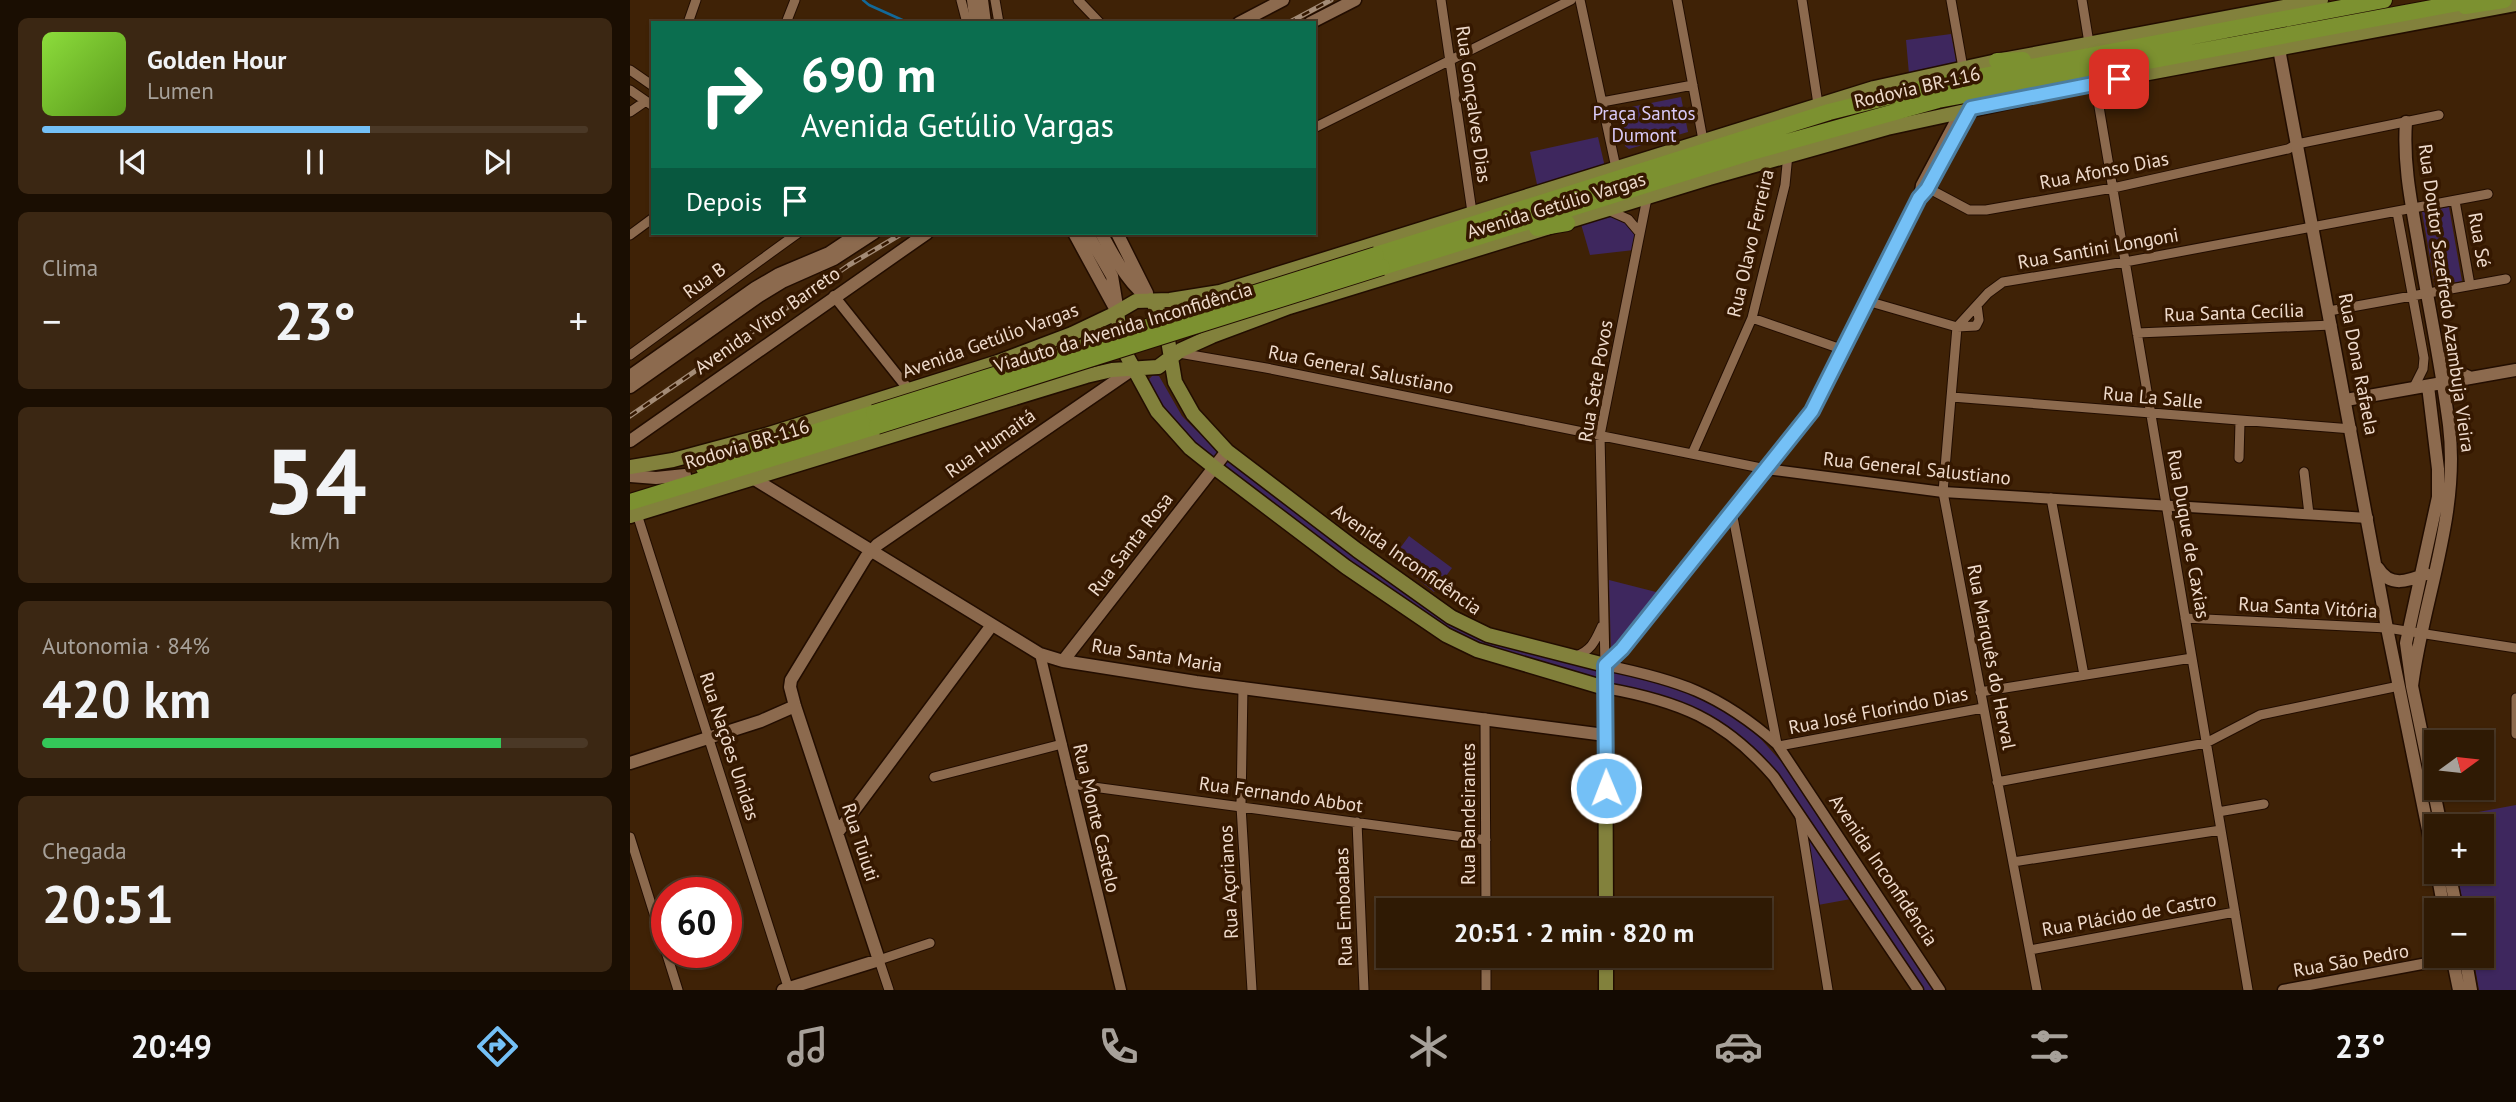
<!DOCTYPE html>
<html lang="pt">
<head>
<meta charset="utf-8">
<style>
	:root { --surface:#2f1a04; --page:#3b2713; --text:#f1f3f6; --muted:#a7a19a; --line:#4a3826; --accent:#74c0f6 }
	body { margin:0; font-family:"PT Sans",sans-serif; background:var(--page); color:var(--text); height:100vh; display:flex; flex-direction:column; font-size:26px; white-space:nowrap }
	* { box-sizing:border-box; margin:0 }
	p { font-size:23px; color:var(--muted) }
	.icon { flex:none; width:38px; height:38px; fill:none; stroke:currentColor; stroke-width:2; stroke-linecap:round; stroke-linejoin:round }
	.map { position:relative; flex:1; overflow:hidden }
	.panel { display:flex; flex-direction:column; gap:18px; padding:18px; background:#1a0e02; width:630px }
	.panel>* { flex:none }
	.hud { position:absolute; left:21px; top:21px; width:665px; height:214px; border-radius:0px; box-shadow:0 2px 5px #0004,0 0 0 2px var(--line); background:#0b6e4f; color:#fff; overflow:hidden }
	.needle { width:46px; rotate:75deg }
	.fabs { position:absolute; left:1794px; top:730px; display:grid; gap:14px }
	.fabs a { display:grid; place-items:center; width:70px; height:70px; border-radius:0px; background:var(--surface); box-shadow:0 2px 5px #0004,0 0 0 2px var(--line); font-size:35px }
	.speed { position:absolute; left:21px; top:877px; display:flex; gap:14px; font-size:35px; font-weight:700; text-align:center }
	.speed>* { display:grid; place-content:center; width:91px; height:91px; border-radius:50%; background:var(--surface); box-shadow:0 2px 5px #0004,0 0 0 2px var(--line); line-height:1 }
	.speed .limit { border:10px solid #d22; background:#fff; color:#111 }
	.pin { position:absolute; display:grid; place-items:center; width:60px; height:60px; color:#fff; margin:-30px; border-radius:14px; box-shadow:0 4px 10px #0006 }
	.me { position:absolute; width:77px; margin:-38px; rotate:359deg; stroke-linejoin:round; filter:drop-shadow(0 0 5px #0008) }
	.turn { display:flex; align-items:center; gap:24px; height:147px; padding:0 35px; font-size:32px }
	.turn .icon { width:91px; height:91px; stroke-width:2.5 }
	.turn b { display:block; font-size:49px; line-height:60px }
	.then { display:flex; align-items:center; height:66px; padding:0 35px; background:#0003; gap:14px; font-size:26px }
	.big { font-size:52px; font-weight:700; line-height:1.1 }
	.panel .tile { flex:1; display:flex; flex-direction:column; justify-content:center; gap:10px; min-width:0; padding:0 24px; border-radius:10px; background:var(--page) }
	.panel .dial { align-items:center; gap:0 }
	.dial b { font-size:91px; line-height:1 }
	.song { display:flex; align-items:center; gap:21px }
	.cover { width:84px; height:84px; border-radius:10px; background:linear-gradient(135deg,hsl(90 70% 55%),hsl(90 70% 35%)) }
	.played { height:7px; border-radius:4px; background:linear-gradient(90deg,var(--accent) 60%,var(--line) 60%) }
	.keys { display:flex; justify-content:space-around; direction:ltr }
	.heat { display:flex; justify-content:space-between; align-items:center; font-size:38px; direction:ltr }
	.charge { height:10px; border-radius:5px; background:linear-gradient(90deg,#34c759 84%,var(--line) 0) }
	.trip { position:absolute; left:746px; top:898px; width:396px; height:70px; border-radius:0px; background:var(--surface); box-shadow:0 2px 5px #0004,0 0 0 2px var(--line); font-weight:700; line-height:70px; text-align:center }
	.menu { display:flex; height:112px; justify-content:space-around; align-items:center; background:#130a02; color:var(--muted) }
	.menu .icon { width:49px; height:49px }
	.menu .active { color:var(--accent) }
	.menu b { font-size:32px; color:var(--text) }
	main { display:flex; flex:1; min-height:0 }
	.map>svg:first-child { display:block }
</style>
</head>
<body>
<main>
<section class="panel">
<div class="tile">
<div class="song"><i class="cover"></i><div><b>Golden Hour</b><p>Lumen</p></div></div>
<div class="played"></div>
<div class="keys"><svg class="icon" aria-label="previous" viewBox="0 0 24 24"><path d="M18 5L8 12l10 7zM5 5v14"/></svg><svg class="icon" aria-label="pause" viewBox="0 0 24 24"><path d="M8 5v14M16 5v14"/></svg><svg class="icon" aria-label="next" viewBox="0 0 24 24"><path d="M6 5l10 7-10 7zM19 5v14"/></svg></div>
</div>
<div class="tile"><p>Clima</p>
<div class="heat"><a>−</a><b class="big">23°</b><a>+</a></div>
</div>
<div class="tile dial"><b>54</b><p>km/h</p></div>
<div class="tile"><p>Autonomia · 84%</p><b class="big">420 km</b><div class="charge"></div></div>
<div class="tile"><p>Chegada</p><b class="big">20:51</b></div>
</section>
<div class="map">
<svg width="1886" height="990" viewBox="0 0 1886 990">
	<rect width="100%" height="100%" fill="#3f2206"/>
	<!-- green -->
	<path fill="#3e275e" d="M1321,34L1326,61L1324,66L1279,74L1276,40Z
		M1051,97L1058,132L999,149L995,146L986,110Z
		M968,137L975,167L908,189L900,152Z
		M1819,207L1832,281L1805,286L1792,212Z
		M983,215L991,217L1007,232L1004,250L960,255L951,224Z
		M523,375L529,376L552,416L566,430L607,464L817,620L1048,688L1086,705L1120,727L1158,769L1304,990H1291L1148,777L1073,713L1040,699L850,649L720,565L562,445L542,423L517,381Z
		M779,536L822,568L804,592L762,559Z
		M979,580L1030,593L981,653Z
		M1886,805V990H1849L1843,956H1852V910H1834L1827,872H1852V826H1818L1816,818Z
		M1178,834L1221,899L1188,905Z"/>
	<g fill="none" stroke-linecap="round" stroke-linejoin="round">
		<!-- stream -->
		<path stroke="#136999" stroke-width="2.5" d="M233,0L239,5L279,23"/>
		<defs>
			<path id="minor" d="M331,0L337,23
				M365,0L369,23
				M448,0L470,23
				M811,0L842,212
				M950,0L986,168
				M1047,0L1073,140
				M1172,0L1188,104
				M1321,0L1333,68
				M1452,0L1459,43
				M58,23L66,0
				M156,23L165,0
				M0,70L23,86
				M1465,83L1618,990
				M0,90L23,106
				M972,102L1063,85
				M0,112L16,101
				M684,128L941,0
				M1292,185L1339,210H1356L1483,188L1658,149L1667,144L1809,115
				M1825,201L1840,285
				M980,211L998,219L1009,232
				M1767,212L1794,358L1793,369L1783,389
				M0,235L23,218
				M1237,301L1327,327L1346,326L1349,320L1347,305
				M1699,311L1876,279
				M1122,318L1214,350
				M1327,327L1313,492L1407,990
				M1327,327L1358,293L1373,282L1495,262L1858,194
				M1507,333L1702,325
				M549,353L636,368L1136,469
				M0,355L168,233
				M1322,397L1722,429
				M1062,454L1122,318L1155,185L1158,154
				M1609,458L1610,422
				M1674,472L1679,514
				M1421,498L1454,675
				M1102,512L1147,744
				M7,514L159,990
				M1555,618L1757,628L1886,648
				M946,656C962,650 965,641 972,626
				M975,665L970,435L1017,198
				M613,687L611,806L622,990
				M1350,692L1562,658
				M1886,698V734
				M855,718L856,910
				M1149,746L1353,708
				M304,777L432,744
				M1367,782L1576,743L1630,715L1769,686
				M441,784L856,840
				M1588,812L1634,804
				M1170,817L1198,990
				M727,822L734,990
				M0,837L48,990
				M1383,862L1591,830
				M1400,950L1605,912
				M856,956V990
				M259,990L249,960L300,943"/>
			<path id="tertiary" d="M1289,198L1291,185L1324,123V117L1320,113
				M204,296L279,390
				M1136,469L1313,492L1738,518
				M410,654L491,990
				M975,665L992,649L1182,411L1289,198L1297,189L1341,108
				M975,665C1048,680 1089,693 1147,744L1310,990
				M975,688C1049,701 1094,719 1144,777L1288,990
				M1653,990L1835,956"/>
			<path id="secondary" d="M343,0L346,23
				M352,0L355,23
				M609,23L653,0
				M680,23L725,0
				M1649,49L1757,628L1806,869
				M1776,122C1773,163 1781,202 1788,242C1798,303 1811,364 1819,425C1830,515 1793,599 1782,686
				M444,233L487,312
				M457,233L482,276L487,306
				M471,233C485,257 497,284 521,300
				M487,233L517,293
				M1808,355L1821,369L1841,378
				M0,376L125,288L149,274L199,253L229,233
				M1798,386L1808,469V497L1776,643L1782,686L1811,826
				M0,387L129,296L152,282L204,259L244,233
				M1716,400L1886,370
				M0,441L297,233
				M0,476L26,478L55,475
				M121,477L410,654L433,661L566,682L975,735
				M1748,568C1760,588 1778,581 1796,574
				M433,661L597,451
				M0,763L131,721L165,706
				M208,832L362,625
				M1807,872L1814,910
				M1819,872L1827,910
				M1822,956L1829,990
				M1835,956L1841,990
				M153,990L249,960L165,706L160,687L161,680L236,557L247,545L503,369"/>
			<path id="primary" d="M521,300L529,312L537,334L545,382L563,414L597,451L727,550L821,617L858,635L975,665L976,910
				M487,312L492,347L527,411L560,448L584,467L716,567L816,635L847,650L975,688
				M0,467L43,460L136,435L368,362L442,334L482,315L506,301L540,300L590,292L1244,88L1367,61L1691,0
				M0,516L456,376L482,370L528,367L551,350L582,336L659,307L1079,178L1257,128L1465,83L1886,4
				M976,956V990"/>
			<path id="motorway" d="M1835,6L1874,0
				M1367,61L1393,60
				M907,228L937,223
				M746,255L1199,112L1306,85L1754,0
				M752,267L1118,153L1308,100L1845,0
				M74,468L244,413
				M0,502L247,426"/>
		</defs>
		<!-- minor casing -->
		<use href="#minor" stroke="#220d00" stroke-width="11"/>
		<!-- tertiary casing -->
		<use href="#tertiary" stroke="#220d00" stroke-width="13"/>
		<!-- secondary casing -->
		<use href="#secondary" stroke="#220d00" stroke-width="15"/>
		<!-- primary casing -->
		<use href="#primary" stroke="#220d00" stroke-width="17"/>
		<!-- motorway casing -->
		<use href="#motorway" stroke="#220d00" stroke-width="18"/>
		<!-- minor -->
		<use href="#minor" stroke="#8c6a4e" stroke-width="9"/>
		<!-- tertiary -->
		<use href="#tertiary" stroke="#8c6a4e" stroke-width="10"/>
		<!-- secondary -->
		<use href="#secondary" stroke="#8c6a4e" stroke-width="12"/>
		<!-- primary -->
		<use href="#primary" stroke="#82813c" stroke-width="14"/>
		<!-- motorway -->
		<use href="#motorway" stroke="#7c9130" stroke-width="16"/>
		<defs>
			<path id="rail" d="M658,23L701,0
				M0,416L219,265L273,233"/>
		</defs>
		<!-- rail casing -->
		<use href="#rail" stroke="#a38b76" stroke-width="5"/>
		<!-- rail -->
		<use href="#rail" stroke="#351800" stroke-width="2.5" stroke-dasharray="8" stroke-linecap="butt"/>
		<defs>
			<path id="motorway-bridge" d="M244,413L746,255
				M247,426L752,267"/>
		</defs>
		<!-- motorway-bridge casing -->
		<use href="#motorway-bridge" stroke="#220d00" stroke-width="18" stroke-linecap="butt"/>
		<!-- motorway-bridge -->
		<use href="#motorway-bridge" stroke="#7c9130" stroke-width="16"/>
	</g>
	<g fill="none" stroke-linecap="round" stroke-linejoin="round">
		<defs>
			<path id="route" d="M976,788L975,665L992,649L1182,411L1289,198L1297,189L1341,108L1489,79"/>
		</defs>
		<!-- route casing -->
		<use href="#route" stroke="#4b7da0" stroke-width="18"/>
		<!-- route -->
		<use href="#route" stroke="#74c0f6" stroke-width="12"/>
	</g>
	<g text-anchor="middle" stroke-width="7" stroke-linejoin="round" paint-order="stroke">
		<!-- street labels -->
		<g font-size="19" fill="#efdbcc" stroke="#351800">
			<text transform="translate(1287 87) rotate(-13)" y="7">Rodovia BR-116</text>
			<text transform="translate(844 104) rotate(82)" y="7">Rua Gonçalves Dias</text>
			<text transform="translate(1474 170) rotate(-11)" y="7">Rua Afonso Dias</text>
			<text transform="translate(926 205) rotate(-17)" y="7">Avenida Getúlio Vargas</text>
			<text transform="translate(1850 240) rotate(80)" y="7">Rua Sé</text>
			<text transform="translate(1120 243) rotate(-77)" y="7">Rua Olavo Ferreira</text>
			<text transform="translate(1468 248) rotate(-10)" y="7">Rua Santini Longoni</text>
			<text transform="translate(74 280) rotate(-36)" y="7">Rua B</text>
			<text transform="translate(1817 298) rotate(82)" y="7">Rua Doutor Sezefredo Azambuja Vieira</text>
			<text transform="translate(1604 312) rotate(-2)" y="7">Rua Santa Cecília</text>
			<text transform="translate(137 320) rotate(-35)" y="7">Avenida Vitor Barreto</text>
			<text transform="translate(493 327) rotate(-17)" y="7">Viaduto da Avenida Inconfidência</text>
			<text transform="translate(360 340) rotate(-20)" y="7">Avenida Getúlio Vargas</text>
			<text transform="translate(1729 364) rotate(79)" y="7">Rua Dona Rafaela</text>
			<text transform="translate(731 369) rotate(11)" y="7">Rua General Salustiano</text>
			<text transform="translate(965 381) rotate(-80)" y="7">Rua Sete Povos</text>
			<text transform="translate(1523 397) rotate(5)" y="7">Rua La Salle</text>
			<text transform="translate(360 443) rotate(-35)" y="7">Rua Humaitá</text>
			<text transform="translate(117 444) rotate(-17)" y="7">Rodovia BR-116</text>
			<text transform="translate(1287 468) rotate(6)" y="7">Rua General Salustiano</text>
			<text transform="translate(1559 534) rotate(80)" y="7">Rua Duque de Caxias</text>
			<text transform="translate(500 544) rotate(-52)" y="7">Rua Santa Rosa</text>
			<text transform="translate(777 559) rotate(35)" y="7">Avenida Inconfidência</text>
			<text transform="translate(1678 607) rotate(3)" y="7">Rua Santa Vitória</text>
			<text transform="translate(527 655) rotate(9)" y="7">Rua Santa Maria</text>
			<text transform="translate(1362 657) rotate(79)" y="7">Rua Marquês do Herval</text>
			<text transform="translate(1248 710) rotate(-11)" y="7">Rua José Florindo Dias</text>
			<text transform="translate(100 746) rotate(72)" y="7">Rua Nações Unidas</text>
			<text transform="translate(651 794) rotate(8)" y="7">Rua Fernando Abbot</text>
			<text transform="translate(838 814) rotate(-90)" y="7">Rua Bandeirantes</text>
			<text transform="translate(467 818) rotate(77)" y="7">Rua Monte Castelo</text>
			<text transform="translate(231 842) rotate(72)" y="7">Rua Tuiuti</text>
			<text transform="translate(1254 870) rotate(56)" y="7">Avenida Inconfidência</text>
			<text transform="translate(598 882) rotate(-93)" y="7">Rua Açorianos</text>
			<text transform="translate(713 907) rotate(-92)" y="7">Rua Emboabas</text>
			<text transform="translate(1499 914) rotate(-10)" y="7">Rua Plácido de Castro</text>
			<text transform="translate(1721 960) rotate(-10)" y="7">Rua São Pedro</text>
		</g>
		<!-- park labels -->
		<g font-size="19" fill="#dacaf8" stroke="#351800">
			<text x="1014" y="120">Praça Santos<tspan x="1014" dy="22">Dumont</tspan></text>
		</g>
	</g>
</svg>
<div class="fabs">
<a><svg class="needle" viewBox="-14 -14 28 28"><path d="M0-13l5 13h-10z" fill="#e53935"/><path d="M0 13l5-13h-10z" fill="#a7a19a"/></svg></a>
<a>+</a>
<a>−</a>
</div>
<div class="speed"><div class="limit">60</div></div>
<div class="pin" style="left:1489px;top:79px;background:#d93025"><svg class="icon" aria-label="arrive" viewBox="0 0 24 24"><path d="M6 21V4h12l-3 4 3 4H6"/></svg></div>
<svg class="me" style="left:976px;top:788px" viewBox="-20 -20 40 40"><circle r="17" fill="#74c0f6" stroke="#fff" stroke-width="3"/><path d="M0-11L8 9 0 5-8 9z" fill="#fff"/></svg>
<div class="trip">20:51 · 2 min · 820 m</div>
<div class="hud">
<div class="turn"><svg class="icon" aria-label="right" viewBox="0 0 24 24"><path d="M7 20v-9h11M14 6l5 5-5 5"/></svg><div><b>690 m</b>Avenida Getúlio Vargas</div></div>
<div class="then">Depois<svg class="icon" aria-label="arrive" viewBox="0 0 24 24"><path d="M6 21V4h12l-3 4 3 4H6"/></svg></div>
</div>
</div>
</main>
<nav class="menu">
<b>20:49</b>
<svg class="icon active" aria-label="directions" viewBox="0 0 24 24"><path d="M12 3l9 9-9 9-9-9zM9 14v-3h6M13 9l2 2-2 2"/></svg>
<svg class="icon" aria-label="music" viewBox="0 0 24 24"><path d="M9 18V5l10-2v13"/><circle cx="6" cy="18" r="3"/><circle cx="16" cy="16" r="3"/></svg>
<svg class="icon" aria-label="phone" viewBox="0 0 24 24"><path d="M5 4h4l2 5-3 2q2 4 5 5l2-3 5 2v4C11 20 4 13 5 4z"/></svg>
<svg class="icon" aria-label="climate" viewBox="0 0 24 24"><path d="M12 3v18M4 7l16 10M4 17L20 7"/></svg>
<svg class="icon" aria-label="car" viewBox="0 0 24 24"><path d="M5 17H2v-5l4-1 3-4h7l3 4 3 1v5h-3M9 17h6M6 11h13"/><circle cx="7" cy="17" r="2"/><circle cx="17" cy="17" r="2"/></svg>
<svg class="icon" aria-label="filters" viewBox="0 0 24 24"><path d="M4 7h16M4 17h16"/><circle cx="9" cy="7" r="2"/><circle cx="15" cy="17" r="2"/></svg>
<b>23°</b>
</nav>
</body>
</html>
